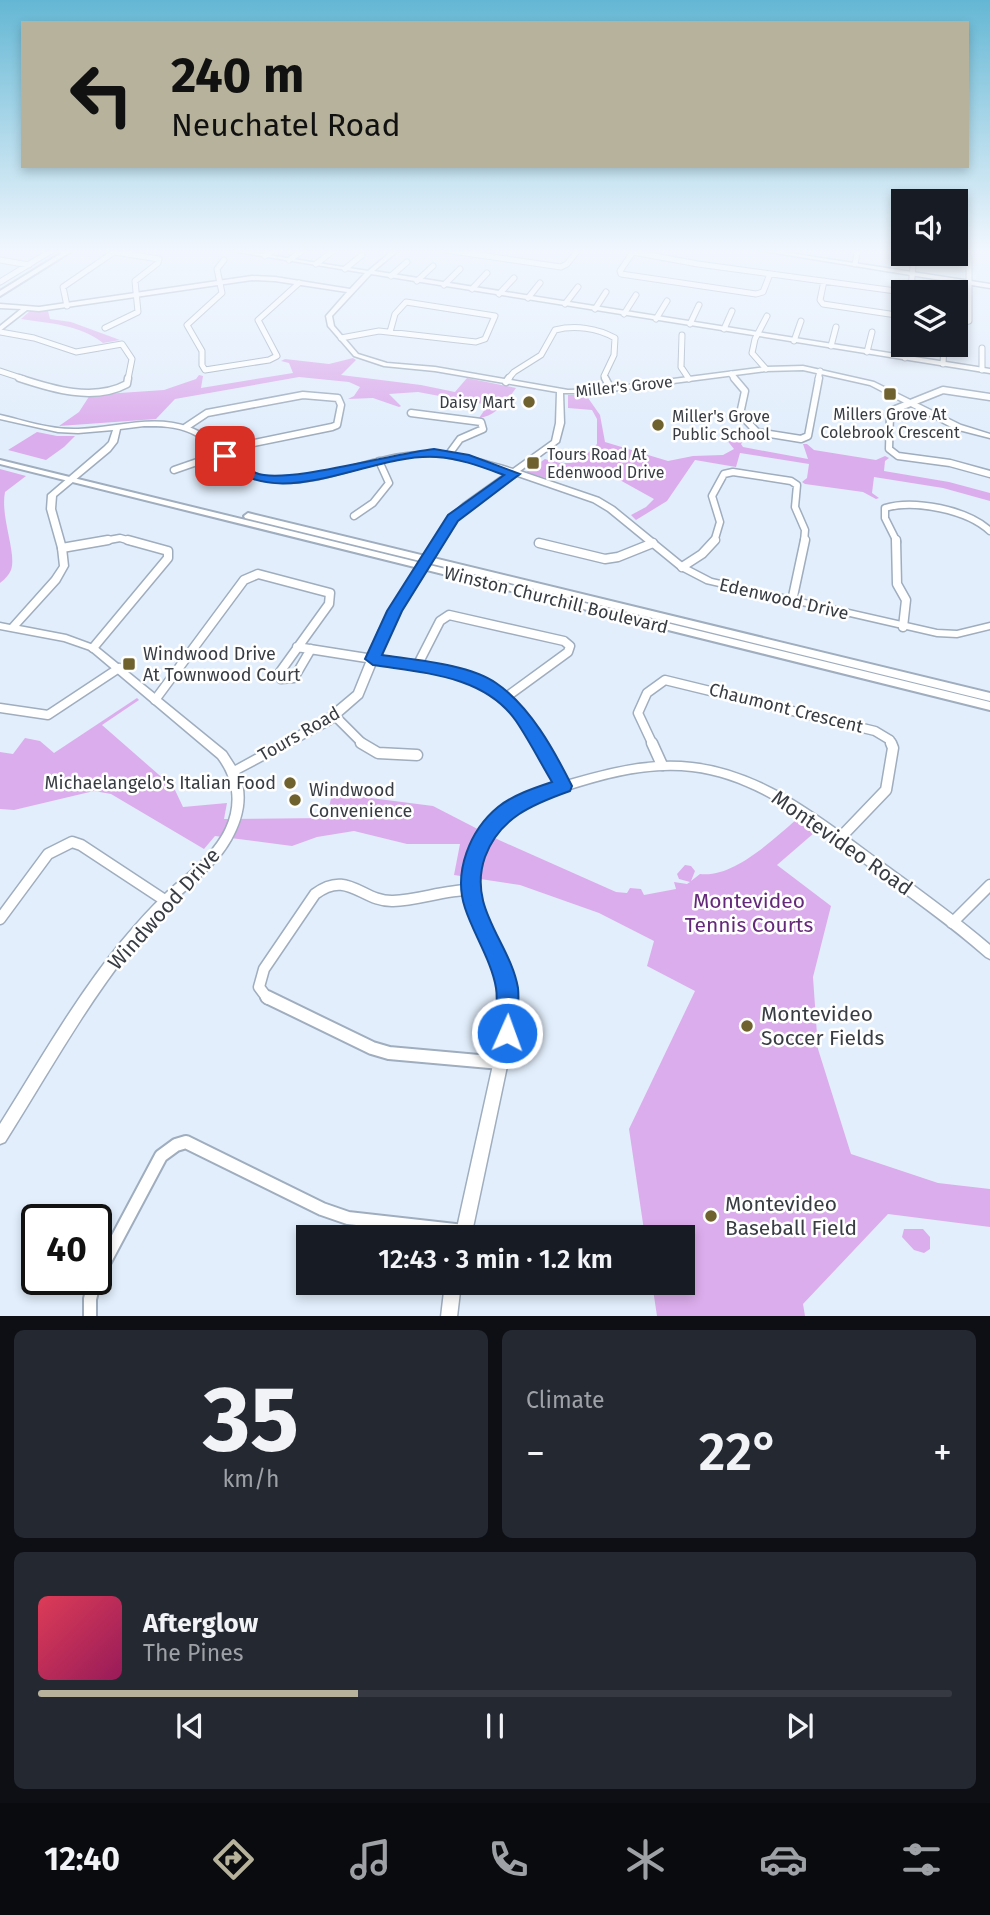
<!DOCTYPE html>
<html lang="en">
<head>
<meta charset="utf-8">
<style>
	:root { --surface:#171b24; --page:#242831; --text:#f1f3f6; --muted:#9ea1a6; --line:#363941; --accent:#b7b29c }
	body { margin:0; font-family:"Fira Sans",sans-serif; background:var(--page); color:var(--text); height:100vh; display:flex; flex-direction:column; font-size:26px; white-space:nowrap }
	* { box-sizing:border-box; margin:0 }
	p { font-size:23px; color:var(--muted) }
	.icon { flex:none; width:38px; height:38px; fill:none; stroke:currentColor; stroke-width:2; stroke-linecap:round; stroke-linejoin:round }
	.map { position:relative; height:1316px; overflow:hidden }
	.panel { display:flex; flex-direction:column; gap:14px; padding:14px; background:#0d0f14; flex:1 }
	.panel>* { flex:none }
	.top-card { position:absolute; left:21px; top:21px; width:948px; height:147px; border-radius:0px; box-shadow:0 4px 10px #0003; background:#b7b29c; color:#111; overflow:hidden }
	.fabs { position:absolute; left:891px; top:189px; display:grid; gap:14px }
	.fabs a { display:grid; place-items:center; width:77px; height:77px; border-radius:0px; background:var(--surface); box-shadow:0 4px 10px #0003; font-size:35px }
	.speed { position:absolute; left:21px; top:1204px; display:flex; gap:14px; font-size:35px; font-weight:700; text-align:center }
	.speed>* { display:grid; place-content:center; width:91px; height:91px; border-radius:50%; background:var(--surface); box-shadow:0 4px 10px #0003; line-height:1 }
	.speed .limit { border:4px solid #111; border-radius:10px; background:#fff; color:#111 }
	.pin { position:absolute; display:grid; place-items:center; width:60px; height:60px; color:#fff; margin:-30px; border-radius:14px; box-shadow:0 4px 10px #0006 }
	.me { position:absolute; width:77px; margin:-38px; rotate:2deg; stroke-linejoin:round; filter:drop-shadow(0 0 5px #0008) }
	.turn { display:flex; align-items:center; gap:24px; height:147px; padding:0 35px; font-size:32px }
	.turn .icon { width:91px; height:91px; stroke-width:2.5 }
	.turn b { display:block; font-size:49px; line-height:60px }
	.big { font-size:52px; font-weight:600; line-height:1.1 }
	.panel .widget { flex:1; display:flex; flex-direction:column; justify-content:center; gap:10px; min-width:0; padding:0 24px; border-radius:10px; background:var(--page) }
	.panel .dial { align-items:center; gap:0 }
	.dial b { font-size:91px; line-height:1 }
	.song { display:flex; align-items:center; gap:21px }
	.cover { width:84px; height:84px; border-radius:10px; background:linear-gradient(135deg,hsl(350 70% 55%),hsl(330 70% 35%)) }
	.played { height:7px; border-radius:4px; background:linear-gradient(90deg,var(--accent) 35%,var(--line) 35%) }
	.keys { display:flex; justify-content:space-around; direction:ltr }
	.heat { display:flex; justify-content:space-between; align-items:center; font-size:38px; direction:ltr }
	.panel .tiles { flex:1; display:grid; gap:14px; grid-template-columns:1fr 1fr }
	.widget:last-child { grid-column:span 2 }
	.trip { position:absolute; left:296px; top:1225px; width:399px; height:70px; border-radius:0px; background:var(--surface); box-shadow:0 4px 10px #0003; font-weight:600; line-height:70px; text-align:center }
	.tab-bar { display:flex; height:112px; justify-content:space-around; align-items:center; background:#090b0e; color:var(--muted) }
	.tab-bar .icon { width:49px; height:49px }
	.tab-bar .active { color:var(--accent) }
	.tab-bar b { font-size:32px; color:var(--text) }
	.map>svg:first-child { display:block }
</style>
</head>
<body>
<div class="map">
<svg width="990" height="1317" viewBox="0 0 990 1317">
	<rect width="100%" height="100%" fill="#e2eefc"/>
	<!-- green -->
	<path fill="#dcadec" d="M30,311H48L50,319L71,322L120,340L103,343C81,325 48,323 21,319Z
		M353,358L356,360L341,375L421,385L455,392L467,378L516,388C506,402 496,416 479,418L488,405L418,392L389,394L401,406L399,407L373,398L348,399L354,396L360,387L349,382L299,377L175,399L156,419L59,426L79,412L90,395L164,390L196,379L199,375L203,376L201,388L293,373L289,363L281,361L285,359L329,364Z
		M568,395H586L600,415L605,442L668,461L693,456L723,455L734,449L722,434L746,431L749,433L741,444L743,447L808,459L803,444H807L814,450L876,460L885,456L889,458L885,461L884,471L949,482L990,493V501L943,488L874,477L872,493L879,498L876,499L863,492L805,484L802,482L807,478L809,464L740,453L736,467L695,460L667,501L636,520L631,515L646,507L654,499L618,479L574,467L552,480L526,472L545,459C572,467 578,464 597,444V419L592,410L568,408Z
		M37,432L57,436H75L64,447L46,460L8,450Z
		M0,469L26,476L5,492C0,517 17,553 11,570C9,575 4,580 0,583Z
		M137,698L139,700L102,725L174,788L183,807L227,803L224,819L327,818L332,793L433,806L499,840L616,892L627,893L630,888L641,889L644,895L676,889L674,882L687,884L690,882L679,879L677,874L685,865L691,866L695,871L691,881L700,874C734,878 772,840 796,820L814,833L777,865L831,906L813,977L818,1049L851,1154L938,1183L990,1189V1227L888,1214L803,1304L805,1316H657L652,1283H682V1237H645L629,1129L695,991L647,966L654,941L599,913L520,885L454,875L460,844H407L354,831L317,837L292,846L215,836L204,849L111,794L94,791L14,810L0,809V752L13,754L25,738L40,741L54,753Z
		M904,1229H923L930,1237V1249L924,1253L914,1250L902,1237Z"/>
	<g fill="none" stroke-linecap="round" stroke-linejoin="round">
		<defs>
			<path id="minor-far4" d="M438,249L561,267L567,264L579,249
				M635,249L620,271L621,274L756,294L763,292L770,274
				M633,252L698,264L903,292
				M956,253L969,257V321L956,324
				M265,256L275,249
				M0,260L29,265
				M224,260L217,269L222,293L187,325L202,351V365L205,370L269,360L277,356L258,320L299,283
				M289,260L305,249
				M316,264L333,251
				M855,264L858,249
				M345,269L362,255
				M391,276L407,262
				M417,281L433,266
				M824,281L820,300L823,304L903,316
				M0,282L54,249
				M444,285L460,269
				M472,289L487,273
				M906,292L911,289L914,254
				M499,294L514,278
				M528,298L540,283
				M565,304L578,287
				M67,306L63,287L114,252L159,259L158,263L135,281L138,312L105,328
				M595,309L606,292
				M624,314L636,295
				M656,319L667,301
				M690,324L699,305
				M724,329L732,311
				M0,332L34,338L76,352L122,344L132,359L128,379
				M682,335L681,367L689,379
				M341,338L379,331L476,342L485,339L495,316L406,302L395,314L390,332
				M794,341L801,321
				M831,346L836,327
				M982,348V370
				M867,352L872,332
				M905,358L907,345
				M943,364L944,345
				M766,369L752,353L755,339L767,316
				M0,371L24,379
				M731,374L735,379
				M508,379L514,372L541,355L555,330C575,325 597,328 615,338L614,355L604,376L606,379
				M818,379L820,371"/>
			<path id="minor-far3" d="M19,378C52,389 94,402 127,384L128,378
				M605,378L611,389
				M734,378L745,391L740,414L757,432L801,439L808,436L819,378
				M506,382L509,378
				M990,397L943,390L893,410L890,414L889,449L898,456L950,463L990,474
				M411,413L481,422L483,429L460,439L449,454
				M174,470L249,444L332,427L337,425L341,405L338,398L303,395L207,413L186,427
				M354,516L373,503L389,483L379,461
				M98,542L120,538L134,542
				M714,542L720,522L712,496L724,474L733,472L791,481L797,485L795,507L805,530L804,542
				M897,542L885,518V508C914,499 968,510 990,531"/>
			<path id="minor-far2" d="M896,540L897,584L906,600L903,627
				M539,543L605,559L618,557L653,543
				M62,548L108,540
				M682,567L702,554L715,540
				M792,601L805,540
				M297,647L373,659
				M93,648L168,558V551L128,540
				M417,666L440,621L449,615L564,641L570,646L568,652L505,698
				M155,700L244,580L258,574L330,593L329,604L280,672L281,679L294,678L311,649
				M0,708L48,715L119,668
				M335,716L364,745
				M653,745L638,713L647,693L665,680L875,731L890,740L892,745"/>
			<path id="minor-far1" d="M361,743L378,753L417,755
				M652,743L662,765
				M840,838L886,790L893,748L891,743
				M0,919L48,854L72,842L81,845L166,901
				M952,923L990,885
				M268,999L259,987L264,969L315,894C348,869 362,902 393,901C419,900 444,890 470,890"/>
			<path id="minor" d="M267,997L372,1048L389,1053L501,1063
				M96,1278L161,1156L176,1145L186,1142L322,1209L348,1218L464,1231
				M90,1317V1299L95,1279"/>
			<path id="tertiary" d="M219,249H231L368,271L394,249H400L374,271L990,369V373L371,274L332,316L334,326L358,354L387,363L435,367L568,390L596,389L766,367L803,366L874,382L961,425L990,434V438L955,429L870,385L803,370L766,371L596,393H563L564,423L559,442L520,471L599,498L614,507L685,565L712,579L937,630L957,631L990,623V629L957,637L937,636L706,583L679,569L608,511L593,502L515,475L469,508L456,519L389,630L378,656C429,664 485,668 521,708C539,730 552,757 566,781C607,769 649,758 692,763C766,771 826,822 884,864C920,890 956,916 990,945V959L986,957C950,925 911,898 872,869C819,829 761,779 692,771C649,766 608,777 567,790C533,800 493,817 481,854C466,901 501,942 512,985C517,1001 515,1017 514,1033L471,1237H455L500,1033C501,1019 503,1004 500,990C495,962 479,937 470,909C459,872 471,832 503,809C519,797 538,791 556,784C543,761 532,735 514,715C479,673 425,670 376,663L362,697L331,724L239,773C248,797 243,818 231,840C217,865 194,882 173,902C158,917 143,933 130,950C83,1010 46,1077 5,1142L0,1144V1124C39,1062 75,998 121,942C135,925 149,909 165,894C186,874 213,856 226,828C237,804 234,779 218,758L90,650L64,641L0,629V623L10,625L52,578L60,566L58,548L47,509L48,495L104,447L109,442L113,430L78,433L58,432L0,419V415C26,421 51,430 78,429C115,428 153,414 189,427C221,438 238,475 273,478C323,482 370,454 419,452C451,450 483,460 513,469L552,441L556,423L557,392L435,371L384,366L354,356L328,326L326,316L347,292L275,281L252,280L39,311L27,310L0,331V326L21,309L0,308V304L39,307L252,276L275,277L350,289L365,273ZM144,426C160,426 176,426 191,433C222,447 234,478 272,482C322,488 369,459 419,456C449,455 479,463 508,472L463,504L450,516L379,630L354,692L323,718L235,766L226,752L96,646L66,635L19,626L59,582L68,566L66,548L55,509L56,496L110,451L117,442L120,429Z
				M751,249H763L990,284V288Z
				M445,1283H461L457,1317H441Z"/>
			<path id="secondary" d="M68,249H75L0,296V291Z
				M0,460L990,702V710L0,464Z
				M248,513L990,693V701L245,518L244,516Z"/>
		</defs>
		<!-- minor-far4 casing -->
		<use href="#minor-far4" stroke="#9fadbe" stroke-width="7"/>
		<!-- minor-far3 casing -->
		<use href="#minor-far3" stroke="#9fadbe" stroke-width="9"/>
		<!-- minor-far2 casing -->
		<use href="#minor-far2" stroke="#9fadbe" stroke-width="11"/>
		<!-- minor-far1 casing -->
		<use href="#minor-far1" stroke="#9fadbe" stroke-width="13"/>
		<!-- minor casing -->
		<use href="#minor" stroke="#9fadbe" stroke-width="16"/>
		<!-- tertiary casing -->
		<use href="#tertiary" stroke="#9fadbe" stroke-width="3"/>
		<!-- secondary casing -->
		<use href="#secondary" stroke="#9fadbe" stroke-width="4"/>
		<!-- minor-far4 -->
		<use href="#minor-far4" stroke="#fff" stroke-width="5"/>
		<!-- minor-far3 -->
		<use href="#minor-far3" stroke="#fff" stroke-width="6"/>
		<!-- minor-far2 -->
		<use href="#minor-far2" stroke="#fff" stroke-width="8"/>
		<!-- minor-far1 -->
		<use href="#minor-far1" stroke="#fff" stroke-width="10"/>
		<!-- minor -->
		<use href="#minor" stroke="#fff" stroke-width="12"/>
		<!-- tertiary -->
		<use href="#tertiary" fill="#fff" fill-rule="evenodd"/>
		<!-- secondary -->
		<use href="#secondary" fill="#fff" fill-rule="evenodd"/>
	</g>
	<!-- sky -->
	<linearGradient id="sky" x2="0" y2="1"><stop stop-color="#64b7d4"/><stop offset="0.58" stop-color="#f2f7fe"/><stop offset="1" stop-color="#f2f7fe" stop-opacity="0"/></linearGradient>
	<rect width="990" height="433" fill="url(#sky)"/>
	<!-- route -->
	<path fill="#1a73e8" stroke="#114b97" stroke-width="2" d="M434,449L469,455L520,474L458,521L402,611L382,655C415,660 469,664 496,683C530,706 554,750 572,786L570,791C533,804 499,818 485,857C467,908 510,942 518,988C519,996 518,1006 518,1015C518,1024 519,1032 515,1041L507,1044L499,1041C492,1024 499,1005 496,988C492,962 473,933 465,908C453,872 470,830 498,807C513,795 534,788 552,782C540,762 529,740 516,721C484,675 423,673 373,665L365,659L387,611L448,515L504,475C482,467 459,458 436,457C366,453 275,519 218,456L225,453L229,454C237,460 246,469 256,473C285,485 395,453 434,449Z"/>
	<!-- markers -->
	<g fill="#70622f" stroke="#fff" stroke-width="2.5">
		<rect x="883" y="387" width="14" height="14" rx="3.5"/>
		<circle cx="529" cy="402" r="7"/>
		<circle cx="658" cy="425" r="7"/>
		<rect x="526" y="456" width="14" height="14" rx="3.5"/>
		<rect x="122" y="657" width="14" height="14" rx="3.5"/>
		<circle cx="290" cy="783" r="7"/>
		<circle cx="295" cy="800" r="7"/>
		<circle cx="747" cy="1026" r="7"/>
		<circle cx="711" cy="1216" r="7"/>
	</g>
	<g text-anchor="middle" stroke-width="5" stroke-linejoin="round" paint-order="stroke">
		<!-- far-street labels -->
		<g font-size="16" fill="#383d44" stroke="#fff">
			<text transform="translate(624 386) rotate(-6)" y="6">Miller's Grove</text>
		</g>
		<!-- far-poi labels -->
		<g font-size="16" fill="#383d44" stroke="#fff" text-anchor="start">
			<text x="515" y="408" text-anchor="end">Daisy Mart</text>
			<text x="890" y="420" text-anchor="middle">Millers Grove At<tspan x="890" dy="18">Colebrook Crescent</tspan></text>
			<text x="672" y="422">Miller's Grove<tspan x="672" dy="18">Public School</tspan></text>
			<text x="547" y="460">Tours Road At<tspan x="547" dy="18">Edenwood Drive</tspan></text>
		</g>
		<!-- street labels -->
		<g font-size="18" fill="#383d44" stroke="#fff">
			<text transform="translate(784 599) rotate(13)" y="6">Edenwood Drive</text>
			<text transform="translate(556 600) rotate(14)" y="6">Winston Churchill Boulevard</text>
			<text transform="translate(786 708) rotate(14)" y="6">Chaumont Crescent</text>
			<text transform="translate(299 734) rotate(-30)" y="6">Tours Road</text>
		</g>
		<!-- poi labels -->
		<g font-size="18" fill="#383d44" stroke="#fff" text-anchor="start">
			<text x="143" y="660">Windwood Drive<tspan x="143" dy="21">At Townwood Court</tspan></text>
			<text x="276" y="789" text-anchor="end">Michaelangelo's Italian Food</text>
			<text x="309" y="796">Windwood<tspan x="309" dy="21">Convenience</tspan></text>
		</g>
		<!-- near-street labels -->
		<g font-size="21" fill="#383d44" stroke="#fff">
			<text transform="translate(842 843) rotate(35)" y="7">Montevideo Road</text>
			<text transform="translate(164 909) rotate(-48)" y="7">Windwood Drive</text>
		</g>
		<!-- near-park labels -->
		<g font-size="21" fill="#652979" stroke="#fff">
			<text x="749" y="908">Montevideo<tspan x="749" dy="24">Tennis Courts</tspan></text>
		</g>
		<!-- near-poi labels -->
		<g font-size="21" fill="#383d44" stroke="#fff" text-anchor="start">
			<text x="761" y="1021">Montevideo<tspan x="761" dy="24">Soccer Fields</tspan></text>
			<text x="725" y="1211">Montevideo<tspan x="725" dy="24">Baseball Field</tspan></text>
		</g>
	</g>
</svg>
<div class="fabs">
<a><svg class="icon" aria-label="sound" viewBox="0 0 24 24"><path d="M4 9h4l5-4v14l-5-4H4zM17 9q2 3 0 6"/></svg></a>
<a><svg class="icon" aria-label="layers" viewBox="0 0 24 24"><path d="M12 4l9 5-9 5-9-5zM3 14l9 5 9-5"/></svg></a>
</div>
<div class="speed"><div class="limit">40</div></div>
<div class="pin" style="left:225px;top:456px;background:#d93025"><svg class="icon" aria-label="arrive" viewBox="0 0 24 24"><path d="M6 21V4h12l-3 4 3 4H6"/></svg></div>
<svg class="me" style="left:507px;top:1033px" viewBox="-20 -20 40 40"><circle r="17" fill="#1a73e8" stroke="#fff" stroke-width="3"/><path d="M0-11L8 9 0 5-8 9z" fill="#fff"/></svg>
<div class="trip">12:43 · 3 min · 1.2 km</div>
<div class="top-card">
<div class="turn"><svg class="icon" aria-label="left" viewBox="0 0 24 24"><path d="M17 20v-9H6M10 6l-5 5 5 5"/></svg><div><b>240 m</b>Neuchatel Road</div></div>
</div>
</div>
<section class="panel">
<div class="tiles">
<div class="widget dial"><b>35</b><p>km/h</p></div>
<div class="widget"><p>Climate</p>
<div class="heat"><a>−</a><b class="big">22°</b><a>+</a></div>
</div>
<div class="widget">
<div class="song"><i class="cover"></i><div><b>Afterglow</b><p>The Pines</p></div></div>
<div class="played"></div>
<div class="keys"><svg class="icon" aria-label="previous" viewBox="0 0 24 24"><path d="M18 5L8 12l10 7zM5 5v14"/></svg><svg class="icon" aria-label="pause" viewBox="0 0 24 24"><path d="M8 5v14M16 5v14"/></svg><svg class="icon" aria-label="next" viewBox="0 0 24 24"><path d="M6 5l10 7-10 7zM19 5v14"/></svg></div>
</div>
</div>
</section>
<nav class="tab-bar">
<b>12:40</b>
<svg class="icon active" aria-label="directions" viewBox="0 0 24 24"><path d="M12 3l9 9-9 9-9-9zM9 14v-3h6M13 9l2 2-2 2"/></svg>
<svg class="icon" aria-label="music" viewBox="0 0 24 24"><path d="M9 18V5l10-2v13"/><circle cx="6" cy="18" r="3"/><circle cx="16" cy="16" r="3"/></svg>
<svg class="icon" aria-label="phone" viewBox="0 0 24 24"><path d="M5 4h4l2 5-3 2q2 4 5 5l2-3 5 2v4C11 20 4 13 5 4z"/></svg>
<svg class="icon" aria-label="climate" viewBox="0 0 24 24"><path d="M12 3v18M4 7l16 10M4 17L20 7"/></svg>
<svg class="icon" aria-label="car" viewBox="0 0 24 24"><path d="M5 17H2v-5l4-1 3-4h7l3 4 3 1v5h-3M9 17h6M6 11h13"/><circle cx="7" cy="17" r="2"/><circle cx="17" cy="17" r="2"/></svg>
<svg class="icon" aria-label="filters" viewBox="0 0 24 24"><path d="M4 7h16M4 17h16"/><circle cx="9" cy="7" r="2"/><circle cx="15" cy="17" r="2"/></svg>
</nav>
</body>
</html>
